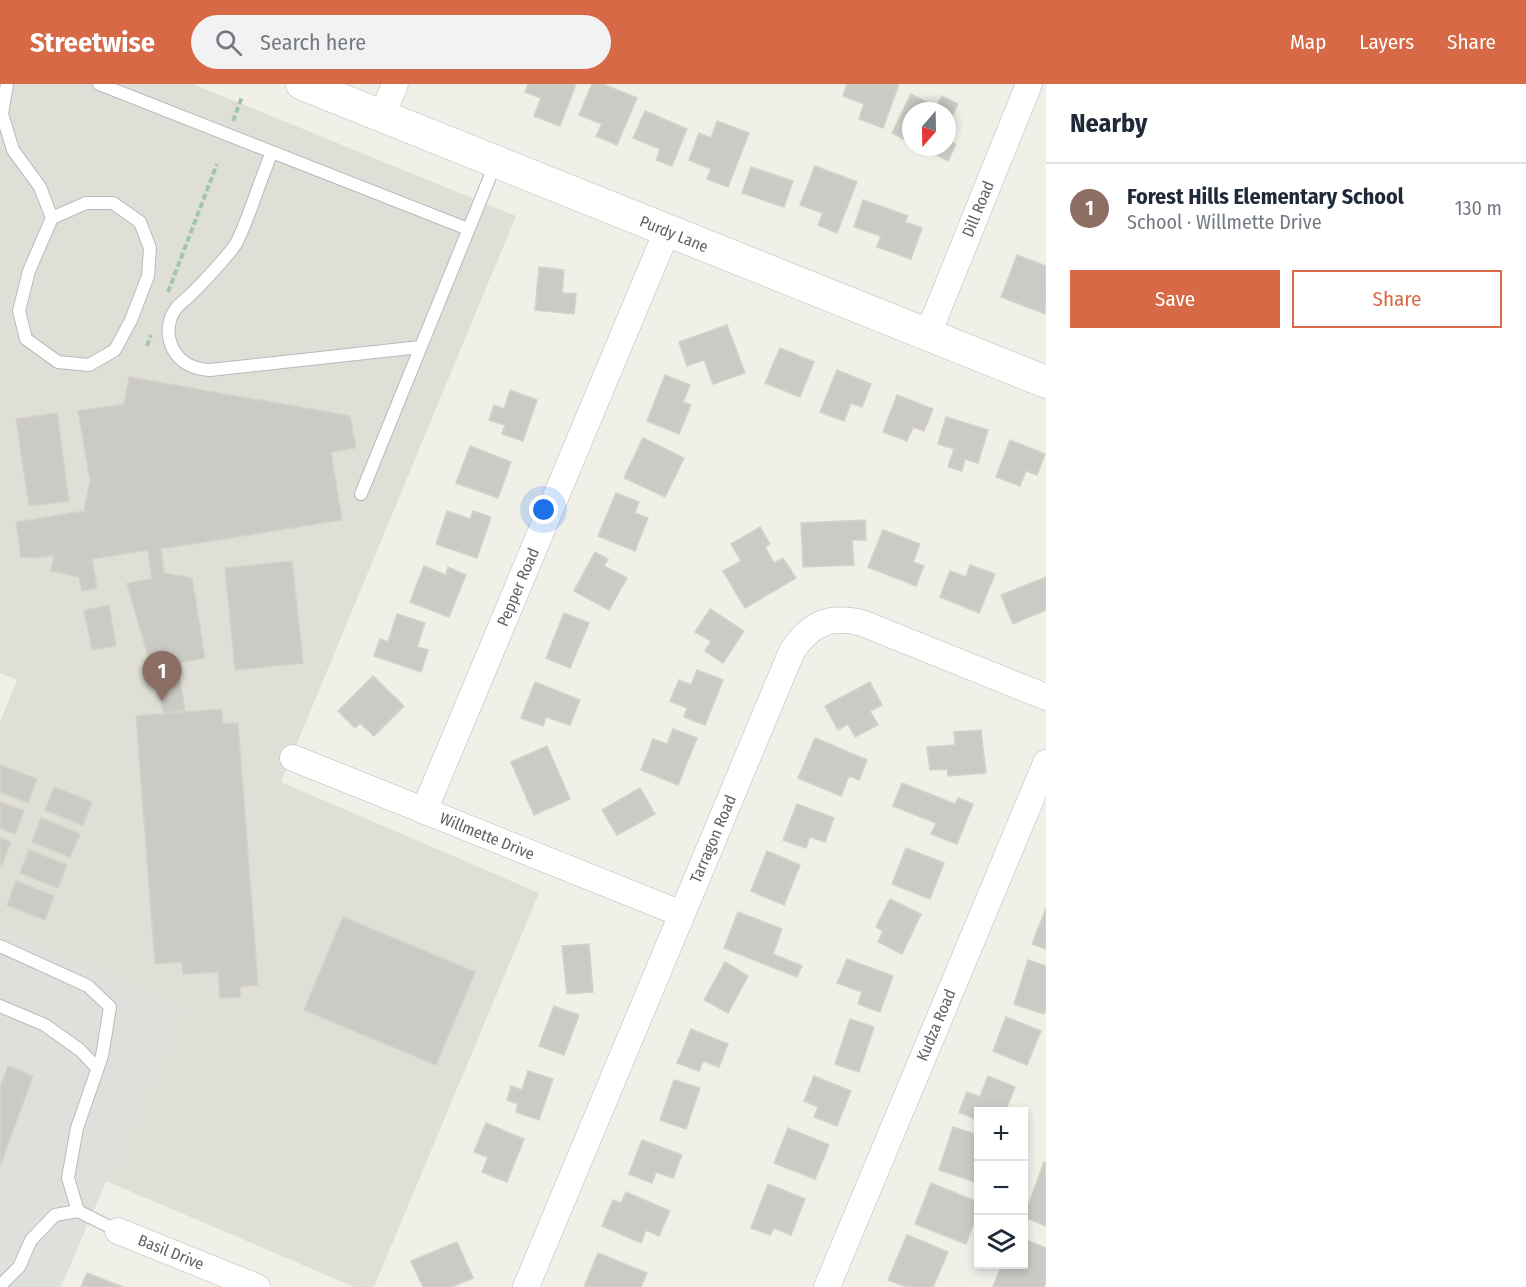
<!DOCTYPE html>
<html lang="en">
<head>
<meta charset="utf-8">
<style>
  body { margin:0; font-family:"Fira Sans Condensed",sans-serif; background:#f2f2f3; color:#1f2937 }
  .controls { position:absolute; right:18px; bottom:18px; display:grid; overflow:hidden; border-radius:0px; box-shadow:0 3px 9px #0003 }
  .controls button { width:54px; height:54px; display:grid; place-items:center; padding:0; border:0; border-bottom:2px solid #e0e1e3; background:#fff; color:#1f2937; font:30px sans-serif }
  .compass { position:absolute; left:902px; top:18px; width:54px; height:54px; border-radius:50%; background:#fff; box-shadow:0 3px 9px #0003; rotate:200deg }
  .you { position:absolute; left:544px; top:426px; width:21px; height:21px; margin:-15px; border:4px solid #fff; border-radius:50%; background:#1a73e8; box-shadow:0 0 0 9px #1a73e833 }
  .badge { display:grid; place-items:center; width:39px; height:39px; border-radius:50%; background:#d86947; color:#fff; font-size:20px; font-weight:700 }
  .pin { position:absolute; translate:-50% -50px; filter:drop-shadow(0 2px 3px #0008) }
  .pin::after { content:''; position:absolute; top:32px; width:21px; height:18px; background:inherit; clip-path:polygon(0 0,100% 0,50% 100%) }
  .list { margin:0; padding:0; list-style:none }
  h2 { display:flex; justify-content:space-between; align-items:center; height:78px; margin:0; padding:0 24px; font-size:26px }
  h2 small { font-size:20px; font-weight:400; color:#747a83 }
  .list li { display:grid; grid-template-columns:39px 1fr auto; gap:18px; align-items:center; box-sizing:border-box; height:90px; padding:0 24px; border-top:2px solid #e0e1e3 }
  .list b { display:block; font-size:22px; white-space:nowrap }
  .list p { margin:0; font-size:20px; white-space:nowrap; color:#747a83 }
  .list em { font-size:20px; font-style:normal; color:#747a83 }
  .actions { display:flex; gap:12px; padding:18px 24px }
  .actions a { flex:1; padding:14px 0; border:2px solid #d86947; border-radius:0px; text-align:center; font-size:21px; color:#d86947 }
  .actions .main { background:#d86947; color:#fff }
  .icon { flex:none; width:33px; height:33px; fill:none; stroke:currentColor; stroke-width:2; stroke-linecap:round; stroke-linejoin:round }
  .map { position:relative; flex:none; width:1046px; height:1203px; overflow:hidden }
  header { display:flex; align-items:center; gap:36px; box-sizing:border-box; height:84px; padding:0 30px; background:#d86947; color:#fff }
  header strong { font-size:28px }
  nav { display:flex; gap:33px; margin-inline-start:auto; font-size:21px }
  .search { width:420px; height:54px; background:#f2f2f3; display:flex; align-items:center; gap:15px; box-sizing:border-box; padding:0 21px; border-radius:33px; color:#747a83; font-size:22px }
  main { display:flex }
  aside { flex:1; background:#fff }
  .map>svg:first-child { display:block }
  .industrial { fill:#dfdfdb }
  .education { fill:#e0dfd7 }
  .building { fill:#cccac5; stroke:#d4d2c8; stroke-width:1.5 }
  .lines { fill:none; stroke-linecap:round; stroke-linejoin:round }
  .service-casing { stroke:#b9b9bd; stroke-width:14 }
  .minor-casing { stroke:#b9b9bd; stroke-width:27 }
  .tertiary-casing { stroke:#b9b9bd; stroke-width:33 }
  .path { stroke:#a2c5b2; stroke-width:4; stroke-dasharray:6 3; stroke-linecap:butt }
  .service { stroke:#fff; stroke-width:12 }
  .minor { stroke:#fff; stroke-width:26 }
  .tertiary { stroke:#fff; stroke-width:32 }
  .labels { text-anchor:middle; dominant-baseline:central; stroke-width:4.5; stroke-linejoin:round; paint-order:stroke }
  .street-label { font-size:16px; fill:#606267; stroke:#fff }
</style>
</head>
<body>
<header>
<strong>Streetwise</strong>
<div class="search"><svg class="icon" aria-label="search" viewBox="0 0 24 24"><circle cx="10" cy="10" r="6"/><path d="M15 15l6 6"/></svg>Search here</div>
<nav><a>Map</a><a>Layers</a><a>Share</a></nav>
</header>
<main>
<div class="map">
<svg width="1046" height="1203" viewBox="0 0 1046 1203">
  <rect width="100%" height="100%" fill="#f0f0e9"/>
  <path class="industrial" d="M0,847l180,76 -119,280h-61z"/>
  <path class="education" d="M0,0h193l323,132 -235,566 258,111 -165,394h-20l-248,-106 73,-174 -179,-76v-209l17,-42 -17,-7z"/>
  <path class="building" d="M528,0h48l-16,42 -26,-10 7,-18 -16,-6z
    M592,0h11l34,14 -20,47 -21,-9 6,-12 -23,-9z
    M847,0h52l-16,44 -24,-9 5,-15 -21,-8z
    M911,10l25,13 6,-11 16,8 -11,22v-15h-36v32l-19,-10z
    M645,27l42,18 -15,37 -16,-6 4,-11 -27,-11z
    M717,37l32,12 -21,54 -21,-8 4,-10 -22,-9 10,-27 12,5z
    M947,56l9,4 -8,17 -28,-14h27z
    M815,82l42,16 -20,51 -19,-8 5,-12 -23,-8z
    M751,83l42,14 -9,26 -42,-14z
    M863,116l45,16 -3,6 17,6 -11,31 -34,-12 4,-11 -27,-9z
    M1017,171l29,11 -1,48 -44,-17z
    M539,183l25,3 -2,23 14,1 -2,20 -39,-4z
    M727,241l18,48 -32,11 -9,-24 -17,6 -8,-24z
    M780,264l34,14 -14,35 -35,-14z
    M837,286l34,14 -9,23 -11,-4 -7,18 -24,-9z
    M665,291l25,10 -7,17 8,3 -12,29 -32,-13z
    M129,293l221,39 6,32 -25,4 11,68 -181,29 3,24 28,5 13,80 -28,5 8,47 -21,3 -37,-130 25,-4 -4,-29 -56,9 5,29 -15,3 -3,-14 -28,-6 3,-16 -20,3 -13,-1 -5,-35 68,-11 6,-31 -12,-69 46,-7z
    M510,306l27,10 -14,41 -21,-7 3,-9 -16,-5 5,-15 10,4z
    M897,311l36,14 -9,22 -11,-4 -6,14 -24,-9z
    M57,329l12,88 -40,5 -13,-87z
    M946,333l42,13 -10,33 -13,-4 -3,12 -14,-4 6,-18 -16,-5z
    M643,354l41,20 -19,39 -41,-19z
    M1010,356l35,14 -8,21 -11,-4 -6,15 -24,-9z
    M470,362l41,16 -13,36 -42,-15z
    M616,409l23,9 -4,11 13,5 -13,33 -37,-15z
    M447,427l23,8 3,-8 18,6 -14,41 -41,-14z
    M865,436l1,20h-14l2,25 -51,2 -2,-44z
    M760,443l10,17 -5,3 9,16 9,-5 13,20 -51,30 -22,-37 18,-10 -10,-17z
    M883,446l37,14 -7,18 11,4 -8,20 -48,-19z
    M595,468l13,7 -4,7 23,12 -18,32 -35,-19z
    M292,477l11,102 -68,7 -10,-102z
    M970,481l25,9 -16,39 -39,-16 10,-26 16,6z
    M424,482l22,9 2,-8 18,8 -17,42 -39,-15z
    M1046,493v33l-33,14 -12,-29z
    M109,521l7,41 -24,4 -8,-40z
    M710,525l34,22 -21,32 -18,-12 6,-10 -16,-9z
    M564,529l25,10 -19,45 -24,-10z
    M397,530l28,9 -8,24 11,3 -7,22 -47,-16 6,-17 8,3z
    M697,586l26,10 -18,45 -21,-8 3,-9 -17,-7 9,-21 12,5z
    M373,592l31,30 -30,30 -14,-13 -5,5 -17,-17z
    M535,598l45,18 -10,25 -24,-8 -3,9 -22,-8z
    M870,598l12,23 -12,6 8,14 -23,12 -7,-13 -10,6 -13,-24z
    M221,625l2,15 15,-1 20,262 -18,2 1,10 -21,1 -2,-26 -35,2 -1,-12 -27,2 -19,-248z
    M673,645l24,9 -19,47 -37,-15 12,-31 14,5z
    M981,646l5,43 -38,3 -1,-7 -17,1 -3,-23 28,-2 -1,-13z
    M815,654l52,22 -8,20 -10,-4 -8,20 -43,-18z
    M547,662l23,53 -36,16 -23,-53z
    M0,681l37,14 -9,24 -28,-11z
    M902,699l53,21 3,-6 15,6 -16,40 -26,-10 5,-11 -43,-17z
    M54,703l38,15 -9,23 -38,-15z
    M640,704l15,26 -38,21 -15,-25z
    M0,718l24,9 -9,23 -15,-6z
    M797,720l37,14 -9,24 -15,-5 -4,11 -23,-8z
    M41,734l39,16 -10,23 -38,-15z
    M0,754l11,4 -9,23 -2,-1z
    M906,764l38,15 -14,36 -38,-15z
    M29,766l38,15 -9,23 -38,-15z
    M767,767l33,14 -16,40 -33,-14z
    M16,797l38,15 -9,24 -38,-15z
    M890,815l31,15 -19,40 -24,-12 5,-11 -7,-4z
    M1046,824v41l-14,-5z
    M738,828l44,17 -9,25 29,12 -5,11 -73,-29z
    M343,833l132,55 -39,93 -132,-55z
    M589,860l4,48 -26,2 -5,-48z
    M847,875l46,17 -13,36 -22,-8 4,-12 -25,-9z
    M1028,876l18,6v42l-2,6 -30,-10z
    M725,878l23,14 -20,37 -24,-13z
    M554,922l25,9 -15,40 -25,-9z
    M1006,933l35,14 -14,34 -34,-14z
    M850,935l24,8 -15,45 -24,-8z
    M691,945l37,15 -9,23 -16,-6 -4,10 -22,-8z
    M8,982l25,10 -33,90v-79z
    M528,987l25,8 -14,41 -23,-8 2,-8 -11,-4 4,-14 11,4z
    M814,992l37,15 -14,35 -23,-9 4,-10 -14,-6z
    M988,992l27,11 -10,25h-27v8l-19,-8 8,-20 13,5z
    M674,996l26,8 -14,41 -26,-9z
    M486,1039l38,16 -17,43 -25,-10 6,-15 -14,-5z
    M953,1043l25,8v48l-39,-13z
    M788,1044l41,17 -14,34 -41,-16z
    M642,1056l40,15 -9,23 -17,-6 -4,11 -23,-9z
    M1044,1078l2,1v63l-22,-9z
    M931,1099l47,19v10l-12,32 -51,-20z
    M768,1100l37,15 -14,36 -17,-7 -4,7 -19,-7z
    M626,1108l44,19 -11,25 -13,-6 -5,13 -39,-17 11,-26 8,3z
    M907,1151l41,17 -15,35h-26l-19,-7z
    M1024,1155l22,9v34l-2,5h-51l9,-23h22z
    M457,1158l16,36 -21,9h-29l-12,-26z
    M598,1169l49,20 -6,14h-57z
    M87,1189l36,14h-42z"/>
  <g class="lines">
    <defs>
      <path id="service" d="M7,0l-5,30 11,36 27,37 12,31 -23,53 -10,40 7,28 32,23 31,3 26,-15 16,-30 17,-44 2,-28 -10,-26 -27,-19h-27l-34,15
        M99,0l369,145
        M272,68c-12,28 -22,63 -35,90 -7,12 -38,45 -49,55 -3,3 -7,6 -10,9 -11,12 -12,29 -5,43 8,15 21,20 37,21l210,-23
        M361,410l135,-332
        M0,862l88,40 22,21 -8,49 -25,72 -9,50 10,33
        M0,922l45,19 35,25 17,18
        M0,1202l19,-19 12,-27 24,-25 23,-4 40,20"/>
      <path id="minor" d="M382,32l13,-32
        M928,250l101,-250
        M293,674l389,156
        M424,727l243,-580
        M118,1147l139,56
        M526,1203l266,-636c19,-28 38,-36 70,-28l184,74
        M827,1203l219,-524"/>
      <path id="tertiary" d="M302,0l744,298"/>
    </defs>
    <use href="#service" class="service-casing"/>
    <use href="#minor" class="minor-casing"/>
    <use href="#tertiary" class="tertiary-casing"/>
    <path class="path" d="M233,37l9,-24
      M168,208l49,-128
      M147,262l4,-11"/>
    <use href="#service" class="service"/>
    <use href="#minor" class="minor"/>
    <use href="#tertiary" class="tertiary"/>
  </g>
  <g class="labels">
    <g class="street-label">
      <text transform="translate(978 125) rotate(-68)">Dill Road</text>
      <text transform="translate(674 150) rotate(22)">Purdy Lane</text>
      <text transform="translate(518 503) rotate(-67)">Pepper Road</text>
      <text transform="translate(487 752) rotate(22)">Willmette Drive</text>
      <text transform="translate(713 755) rotate(-67)">Tarragon Road</text>
      <text transform="translate(936 941) rotate(-67)">Kudza Road</text>
      <text transform="translate(171 1168) rotate(22)">Basil Drive</text>
    </g>
  </g>
</svg>
<div class="controls">
<button>+</button>
<button>−</button>
<button><svg class="icon" aria-label="layers" viewBox="0 0 24 24"><path d="M12 4l9 5-9 5-9-5zM3 14l9 5 9-5"/></svg></button>
</div>
<svg class="compass" viewBox="-18 -18 36 36"><path d="M0-13l5 13h-10z" fill="#e53935"/><path d="M0 13l5-13h-10z" fill="#747a83"/></svg>
<div class="you"></div>
<div class="pin badge" style="left:162px;top:617px;background:#8d6e63">1</div>
</div>
<aside>
<h2>Nearby<small></small></h2>
<ul class="list">
<li><span class="badge" style="background:#8d6e63">1</span><div><b>Forest Hills Elementary School</b><p>School · Willmette Drive</p></div><em>130 m</em></li>
</ul>
<div class="actions"><a class="main">Save</a><a>Share</a></div>
</aside>
</main>
</body>
</html>
